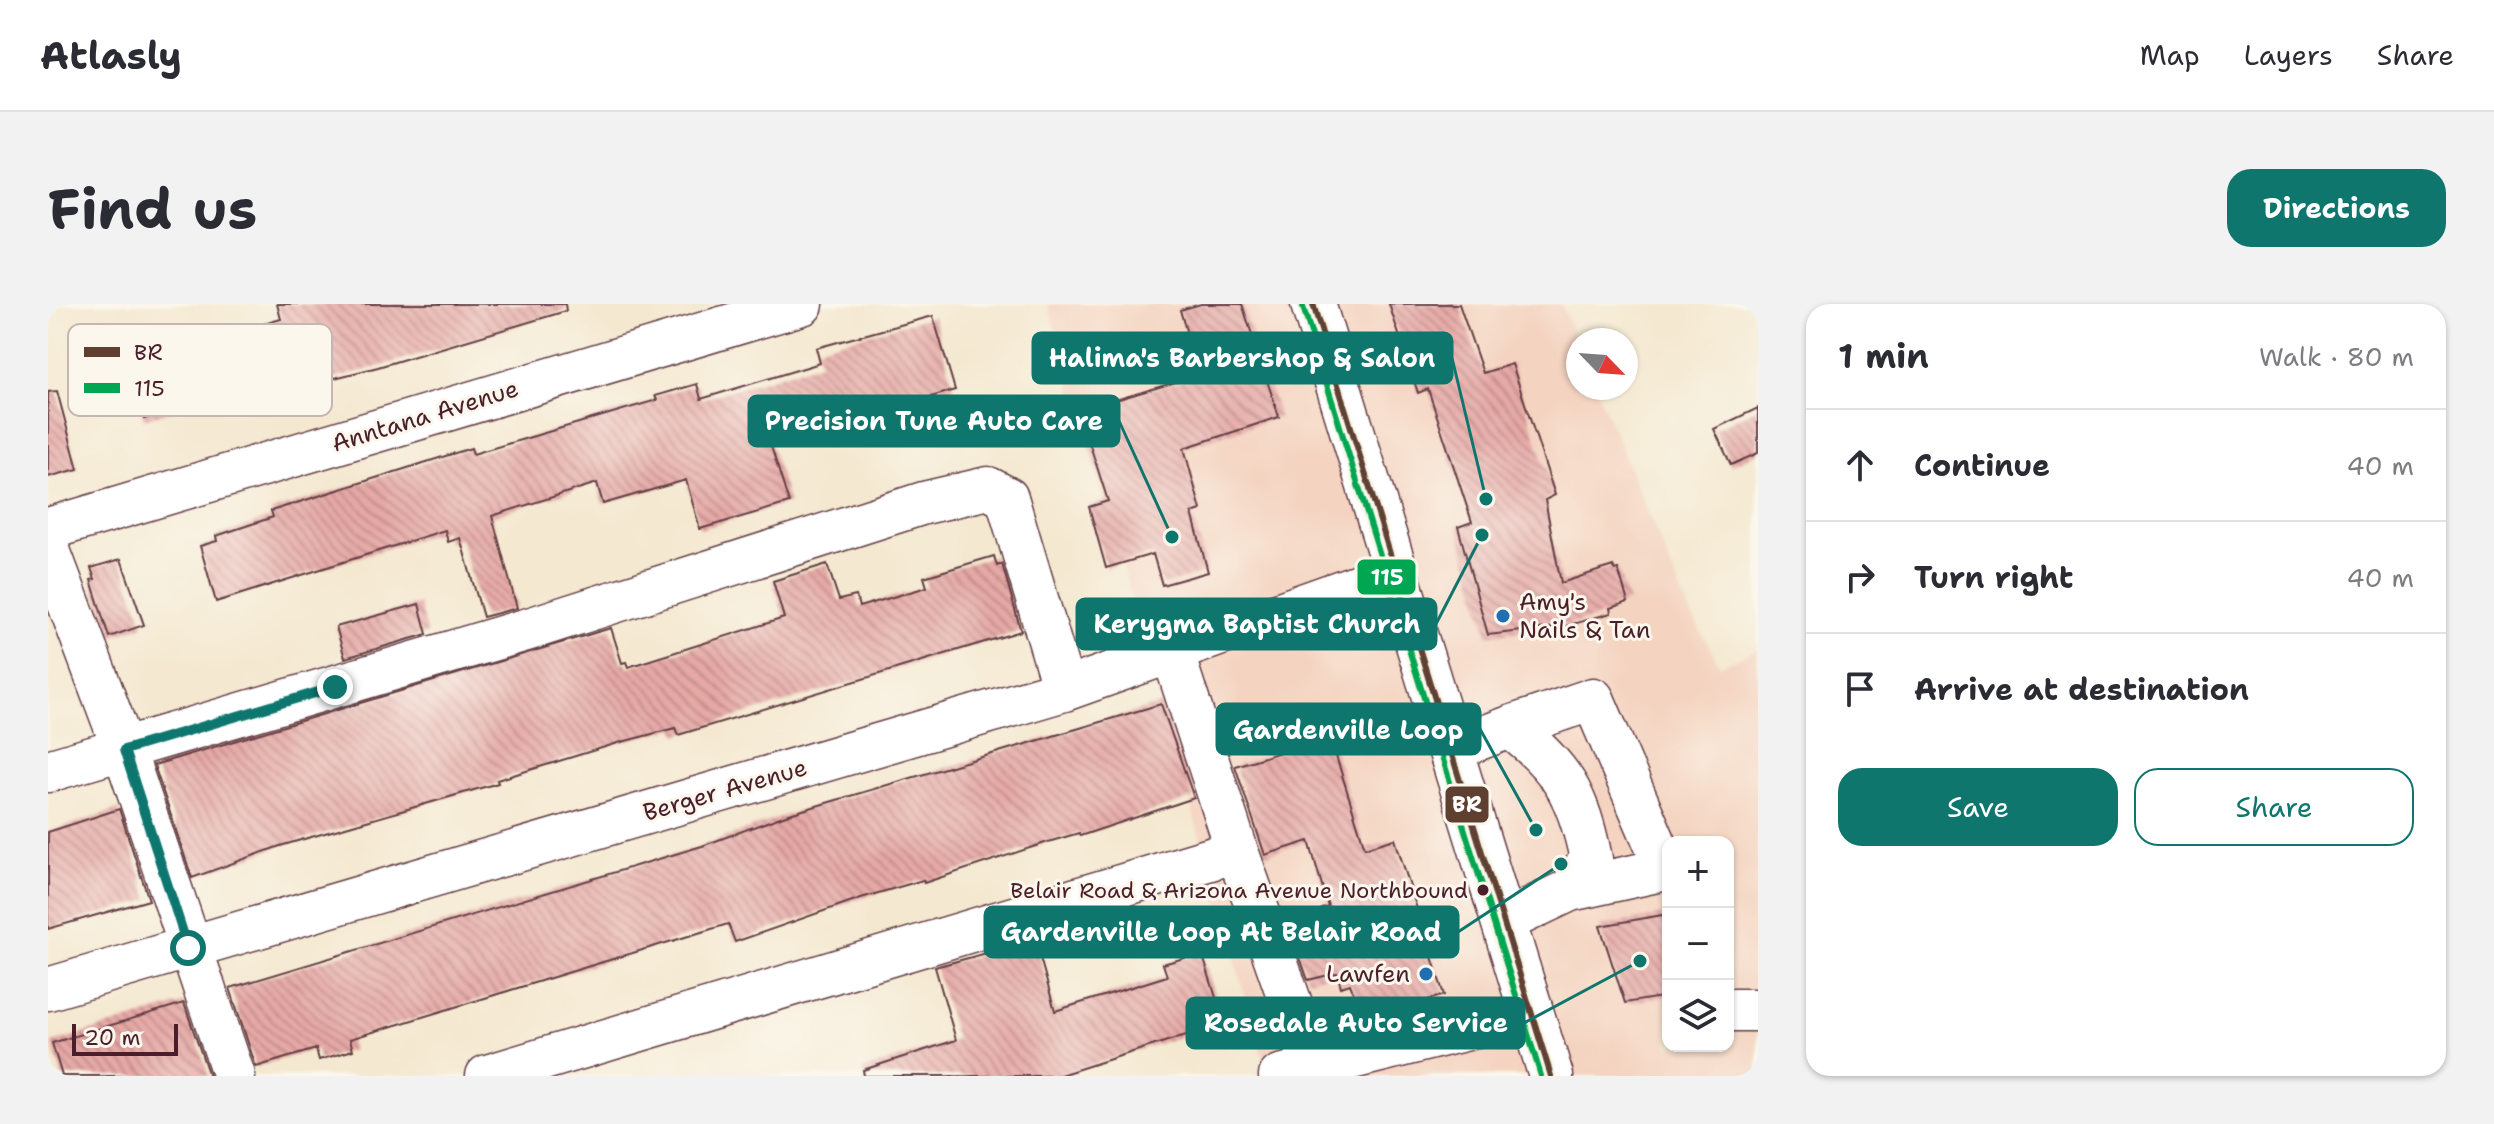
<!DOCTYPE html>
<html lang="en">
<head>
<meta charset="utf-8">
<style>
  body { margin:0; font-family:"Shantell Sans",sans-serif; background:#f2f2f3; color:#2b2b33 }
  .controls { position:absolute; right:24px; bottom:24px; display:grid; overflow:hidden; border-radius:16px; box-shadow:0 2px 6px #0004 }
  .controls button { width:72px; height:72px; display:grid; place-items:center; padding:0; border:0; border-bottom:2px solid #e1e1e2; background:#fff; color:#2b2b33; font:40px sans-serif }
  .compass { position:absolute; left:1518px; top:24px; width:72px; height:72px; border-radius:50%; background:#fff; box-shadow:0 2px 6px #0004; rotate:115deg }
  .scale { position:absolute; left:24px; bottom:20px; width:106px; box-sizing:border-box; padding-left:8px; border:4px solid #4a1f2b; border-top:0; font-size:22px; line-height:28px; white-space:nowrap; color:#4a1f2b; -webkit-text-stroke:6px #fbf7ec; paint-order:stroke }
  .stop { position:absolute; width:24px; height:24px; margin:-18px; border:6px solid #0f766e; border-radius:50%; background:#fff }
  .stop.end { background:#0f766e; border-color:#fff; box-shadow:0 2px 8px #0008 }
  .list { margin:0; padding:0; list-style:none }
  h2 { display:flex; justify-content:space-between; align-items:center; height:104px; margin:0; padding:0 32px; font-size:34px }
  h2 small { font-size:26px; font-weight:400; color:#7c7c81 }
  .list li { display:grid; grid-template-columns:52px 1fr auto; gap:24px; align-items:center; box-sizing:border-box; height:112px; padding:0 32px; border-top:2px solid #e1e1e2 }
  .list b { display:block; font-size:30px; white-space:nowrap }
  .list em { font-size:26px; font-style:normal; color:#7c7c81 }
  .actions { display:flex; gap:16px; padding:24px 32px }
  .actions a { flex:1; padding:18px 0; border:2px solid #0f766e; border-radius:24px; text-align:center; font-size:28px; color:#0f766e }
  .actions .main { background:#0f766e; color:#fff }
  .icon { flex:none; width:44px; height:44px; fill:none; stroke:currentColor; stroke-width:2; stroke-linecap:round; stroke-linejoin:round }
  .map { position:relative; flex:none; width:1710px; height:772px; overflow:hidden; border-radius:24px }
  header { display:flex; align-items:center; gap:48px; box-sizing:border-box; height:112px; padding:0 40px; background:#fff; border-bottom:2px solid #e1e1e2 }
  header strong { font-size:38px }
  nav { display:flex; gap:44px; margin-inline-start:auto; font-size:28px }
  .intro { display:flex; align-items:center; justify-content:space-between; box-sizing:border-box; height:192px; padding:0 48px }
  h1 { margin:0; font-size:56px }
  .button { padding:20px 36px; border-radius:24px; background:#0f766e; color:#fff; font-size:28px; font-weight:700 }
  main { display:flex; gap:48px; padding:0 48px }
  aside { flex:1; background:#fff; border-radius:24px; box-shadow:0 2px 6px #0004 }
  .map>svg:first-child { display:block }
  .built { fill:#f4d3c0; fill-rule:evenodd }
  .building { fill:url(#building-back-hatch) }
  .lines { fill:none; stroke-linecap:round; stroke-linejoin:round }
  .minor-casing { stroke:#643d44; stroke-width:45 }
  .major-casing { stroke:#643d44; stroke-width:47 }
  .minor { stroke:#fff; stroke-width:42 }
  .major { stroke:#fff; stroke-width:44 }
  .bus-1-casing { stroke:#fbf7ec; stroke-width:12 }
  .bus-2-casing { stroke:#fbf7ec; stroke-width:12 }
  .bus-1 { stroke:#5f4030; stroke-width:6 }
  .bus-2 { stroke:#00a651; stroke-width:6 }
  .route { stroke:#0f766e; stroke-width:10 }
  .poi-dot { fill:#1f6fb2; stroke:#fbf7ec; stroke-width:3 }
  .bus-dot { fill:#4a1f2b; stroke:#fbf7ec; stroke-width:3 }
  .labels { text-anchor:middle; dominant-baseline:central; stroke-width:6; stroke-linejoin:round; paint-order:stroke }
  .bus-label { font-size:22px; fill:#4a1f2b; stroke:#fbf7ec; text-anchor:end }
  .street-label { font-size:24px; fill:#4a1f2b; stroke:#fbf7ec }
  .poi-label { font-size:24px; fill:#4a1f2b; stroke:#fbf7ec; text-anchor:start }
  .key { fill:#fbf7ec; stroke:#c6b6b2; stroke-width:2 }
  .key-label { font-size:22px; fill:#4a1f2b }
  .leader { fill:none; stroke:#0f766e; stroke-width:3 }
  .callout-dot { fill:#0f766e; stroke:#fbf7ec; stroke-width:3 }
  .callout { fill:#0f766e; stroke:#0f766e; stroke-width:3 }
  .callout-label { font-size:26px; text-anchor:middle; font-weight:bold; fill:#fff }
  .line-badge { stroke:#fbf7ec; stroke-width:3 }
  .badge-label { font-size:22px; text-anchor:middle; font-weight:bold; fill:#fff }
</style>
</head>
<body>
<header>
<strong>Atlasly</strong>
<nav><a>Map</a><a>Layers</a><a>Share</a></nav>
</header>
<div class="intro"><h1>Find us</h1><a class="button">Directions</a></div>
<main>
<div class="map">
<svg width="1710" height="772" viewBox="0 0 1710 772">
  <defs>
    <pattern id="building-back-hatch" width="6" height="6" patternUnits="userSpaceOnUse" patternTransform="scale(2)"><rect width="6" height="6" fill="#e6a9a6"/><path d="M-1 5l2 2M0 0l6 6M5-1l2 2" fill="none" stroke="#bc8987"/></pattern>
  </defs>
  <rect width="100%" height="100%" fill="#fbf7ec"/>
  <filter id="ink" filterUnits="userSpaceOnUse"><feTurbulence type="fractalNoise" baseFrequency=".0125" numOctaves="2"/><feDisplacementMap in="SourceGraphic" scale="16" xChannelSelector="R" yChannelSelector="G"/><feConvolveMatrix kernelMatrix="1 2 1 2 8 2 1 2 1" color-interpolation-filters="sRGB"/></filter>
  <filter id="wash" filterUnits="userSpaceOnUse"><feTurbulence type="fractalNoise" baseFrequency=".006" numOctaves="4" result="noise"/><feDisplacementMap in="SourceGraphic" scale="32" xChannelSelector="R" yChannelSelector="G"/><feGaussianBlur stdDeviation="1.8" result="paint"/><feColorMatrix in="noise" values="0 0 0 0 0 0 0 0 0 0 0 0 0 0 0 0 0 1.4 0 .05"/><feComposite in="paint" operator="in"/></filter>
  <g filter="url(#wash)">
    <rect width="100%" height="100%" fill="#f4e8d0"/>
    <path class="built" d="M1000,0h513l17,41v43h18l92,220 32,58 38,-17v427h-490zM1620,538h60v204h-60z"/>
    <g id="blocks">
      <path class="building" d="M229,0h288l1,7 -188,56 -79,20 -2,-6 -78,22 -2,-6 -73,22 -22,-74 42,-13 6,19 111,-32z
        M1153,0h41l37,113 -95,31 17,62 -9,3 16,59 -46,13 -9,-31 -47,14 -17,-61 19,-6 -29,-90 120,-36 -19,-65z
        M1341,0h70l24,69 29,-9 43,131 -10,5 16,83 52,-17 2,4 3,-1 10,33 -18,6 1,5 -45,13 -78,9 -30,-108 14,-5 -44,-133 -10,4z
        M885,12l22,74 -45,13 -1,-5 -140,42 20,63 -89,26 -14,-49 -83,24 -6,-21 -105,33 25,92 -34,9 -23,-79 -12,4 -3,-12 -229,72 -16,-56 17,-5 -1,-5 57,-19 -2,-6 200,-63 2,6 184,-54 -2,-4 42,-12 4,15 119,-36 -4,-15z
        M9,87l21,78 -30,8v-85z
        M1710,104v45l-27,12 -17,-36z
        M946,252l3,10 5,-2 19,67 -343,104 -3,-7 -57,15 -121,37 1,3 -218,63 -88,32 -38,-113 457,-137 11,35 4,-1 2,5 156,-49 -11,-37 54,-17 12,36 17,-4 3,11 68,-20 -3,-10z
        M73,255l23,66 -35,12 -18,-57 4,-1 -4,-11z
        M371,300l8,30 -82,24 -9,-31z
        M1113,400l33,94 -114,38 -1,-3 -31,9 -124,41 -1,-3 -62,18 -126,44 -7,-18 -378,115 3,11 -34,10 -3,-11 -60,18 -26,-79 472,-142 84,-31z
        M1282,433l35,111 30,-9 49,156 -80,25 -14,-36 -9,3 -4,-14 -29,7 -12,-34 20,-7 5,-31 7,-2 -19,-65 -44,14 -30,-89z
        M71,505l30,91 -101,29v-97z
        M1620,610v82l-43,7 -25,-77z
        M987,636l20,71 112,-35 -4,-12 39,-11 22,70 -167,53h-193l-1,-6 93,-30 -21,-73z
        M136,699l25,73h-147l-10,-33z"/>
    </g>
  </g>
  <g filter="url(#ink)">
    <use href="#blocks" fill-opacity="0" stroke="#643d44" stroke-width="2"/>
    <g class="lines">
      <defs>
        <path id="minor" d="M0,225l754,-225
          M0,244l76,202 110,326
          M1124,347l65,200 76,215
          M1462,423l83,-28 73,170 -96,21
          M1402,446l60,-23c53,41 68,68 81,132l-21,31 -67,32
          M0,467l481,-142 395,-126 64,-15 19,10 57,192
          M0,685l1016,-299 331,-118
          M1684,706h26
          M439,772l750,-225
          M1232,772l251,-63"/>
        <path id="major" d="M1265,0l238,772"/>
      </defs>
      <use href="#minor" class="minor-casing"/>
      <use href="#major" class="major-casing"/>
      <use href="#minor" class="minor"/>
      <use href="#major" class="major"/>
      <defs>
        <path id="bus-1" d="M1265,0l238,772"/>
        <path id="bus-2" d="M1255,3l238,769"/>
      </defs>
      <use href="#bus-1" class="bus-1-casing"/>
      <use href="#bus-2" class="bus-2-casing"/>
      <use href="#bus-1" class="bus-1"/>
      <use href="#bus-2" class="bus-2"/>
    </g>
  </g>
  <g class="lines" filter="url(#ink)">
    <path class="route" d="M140,644l-64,-198 211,-63"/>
  </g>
  <g class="poi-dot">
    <circle cx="1455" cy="312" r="8"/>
    <circle cx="1378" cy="670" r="8"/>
  </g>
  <circle class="bus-dot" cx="1435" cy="586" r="7"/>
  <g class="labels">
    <g class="bus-label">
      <text x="1420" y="586">Belair Road &amp; Arizona Avenue Northbound</text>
    </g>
    <g class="street-label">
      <text transform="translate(377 112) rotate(-17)">Anntana Avenue</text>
      <text transform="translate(677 486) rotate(-16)">Berger Avenue</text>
    </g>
    <g class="poi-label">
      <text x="1471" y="298">Amy's<tspan x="1471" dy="28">Nails &amp; Tan</tspan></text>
      <text x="1362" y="670" text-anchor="end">Lawfen</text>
    </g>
  </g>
  <rect x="20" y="20" width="264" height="92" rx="12" class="key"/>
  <rect x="36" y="43" width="36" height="10" fill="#5f4030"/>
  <rect x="36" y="79" width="36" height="10" fill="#00a651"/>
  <g class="key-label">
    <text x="86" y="56">BR</text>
    <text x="86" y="92">115</text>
  </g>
  <path class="leader" d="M1438 195L1404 54M1124 233L1071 117M1434 231L1388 320M1488 526L1432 425M1513 560L1410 628M1592 657L1476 719"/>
  <g class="callout-dot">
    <circle cx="1438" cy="195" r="8"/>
    <circle cx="1124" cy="233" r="8"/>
    <circle cx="1434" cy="231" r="8"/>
    <circle cx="1488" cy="526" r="8"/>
    <circle cx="1513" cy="560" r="8"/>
    <circle cx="1592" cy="657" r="8"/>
  </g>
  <g class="callout">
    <rect x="985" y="29" width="419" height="50" rx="8"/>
    <rect x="701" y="92" width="370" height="50" rx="8"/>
    <rect x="1029" y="295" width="359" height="50" rx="8"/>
    <rect x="1169" y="400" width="263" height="50" rx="8"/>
    <rect x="937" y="603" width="473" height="50" rx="8"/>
    <rect x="1139" y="694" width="337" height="50" rx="8"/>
  </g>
  <g class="callout-label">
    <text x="1194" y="63">Halima's Barbershop &amp; Salon</text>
    <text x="886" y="126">Precision Tune Auto Care</text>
    <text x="1209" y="329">Kerygma Baptist Church</text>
    <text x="1300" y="435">Gardenville Loop</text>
    <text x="1173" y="637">Gardenville Loop At Belair Road</text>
    <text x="1308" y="728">Rosedale Auto Service</text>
  </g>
  <g class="line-badge">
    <rect x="1308" y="254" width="61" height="38" rx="8" fill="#00a651"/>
    <rect x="1396" y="481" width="46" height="39" rx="8" fill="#5f4030"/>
  </g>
  <g class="badge-label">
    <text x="1339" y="281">115</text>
    <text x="1419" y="508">BR</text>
  </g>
</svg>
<div class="controls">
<button>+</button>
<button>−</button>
<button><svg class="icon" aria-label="layers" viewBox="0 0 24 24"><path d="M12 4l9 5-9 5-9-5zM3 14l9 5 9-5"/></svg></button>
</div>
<svg class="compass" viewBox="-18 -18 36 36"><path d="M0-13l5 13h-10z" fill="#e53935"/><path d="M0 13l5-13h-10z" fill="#7c7c81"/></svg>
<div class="scale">20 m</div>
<div class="stop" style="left:140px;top:644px"></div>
<div class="stop end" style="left:287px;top:383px"></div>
</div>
<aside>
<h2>1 min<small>Walk · 80 m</small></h2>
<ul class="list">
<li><svg class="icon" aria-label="ahead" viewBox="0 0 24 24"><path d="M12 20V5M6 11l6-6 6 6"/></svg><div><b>Continue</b></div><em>40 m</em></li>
<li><svg class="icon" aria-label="right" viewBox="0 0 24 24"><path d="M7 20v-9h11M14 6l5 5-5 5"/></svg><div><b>Turn right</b></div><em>40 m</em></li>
<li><svg class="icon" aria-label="arrive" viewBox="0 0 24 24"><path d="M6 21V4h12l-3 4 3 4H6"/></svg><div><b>Arrive at destination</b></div></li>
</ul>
<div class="actions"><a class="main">Save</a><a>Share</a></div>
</aside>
</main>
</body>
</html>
